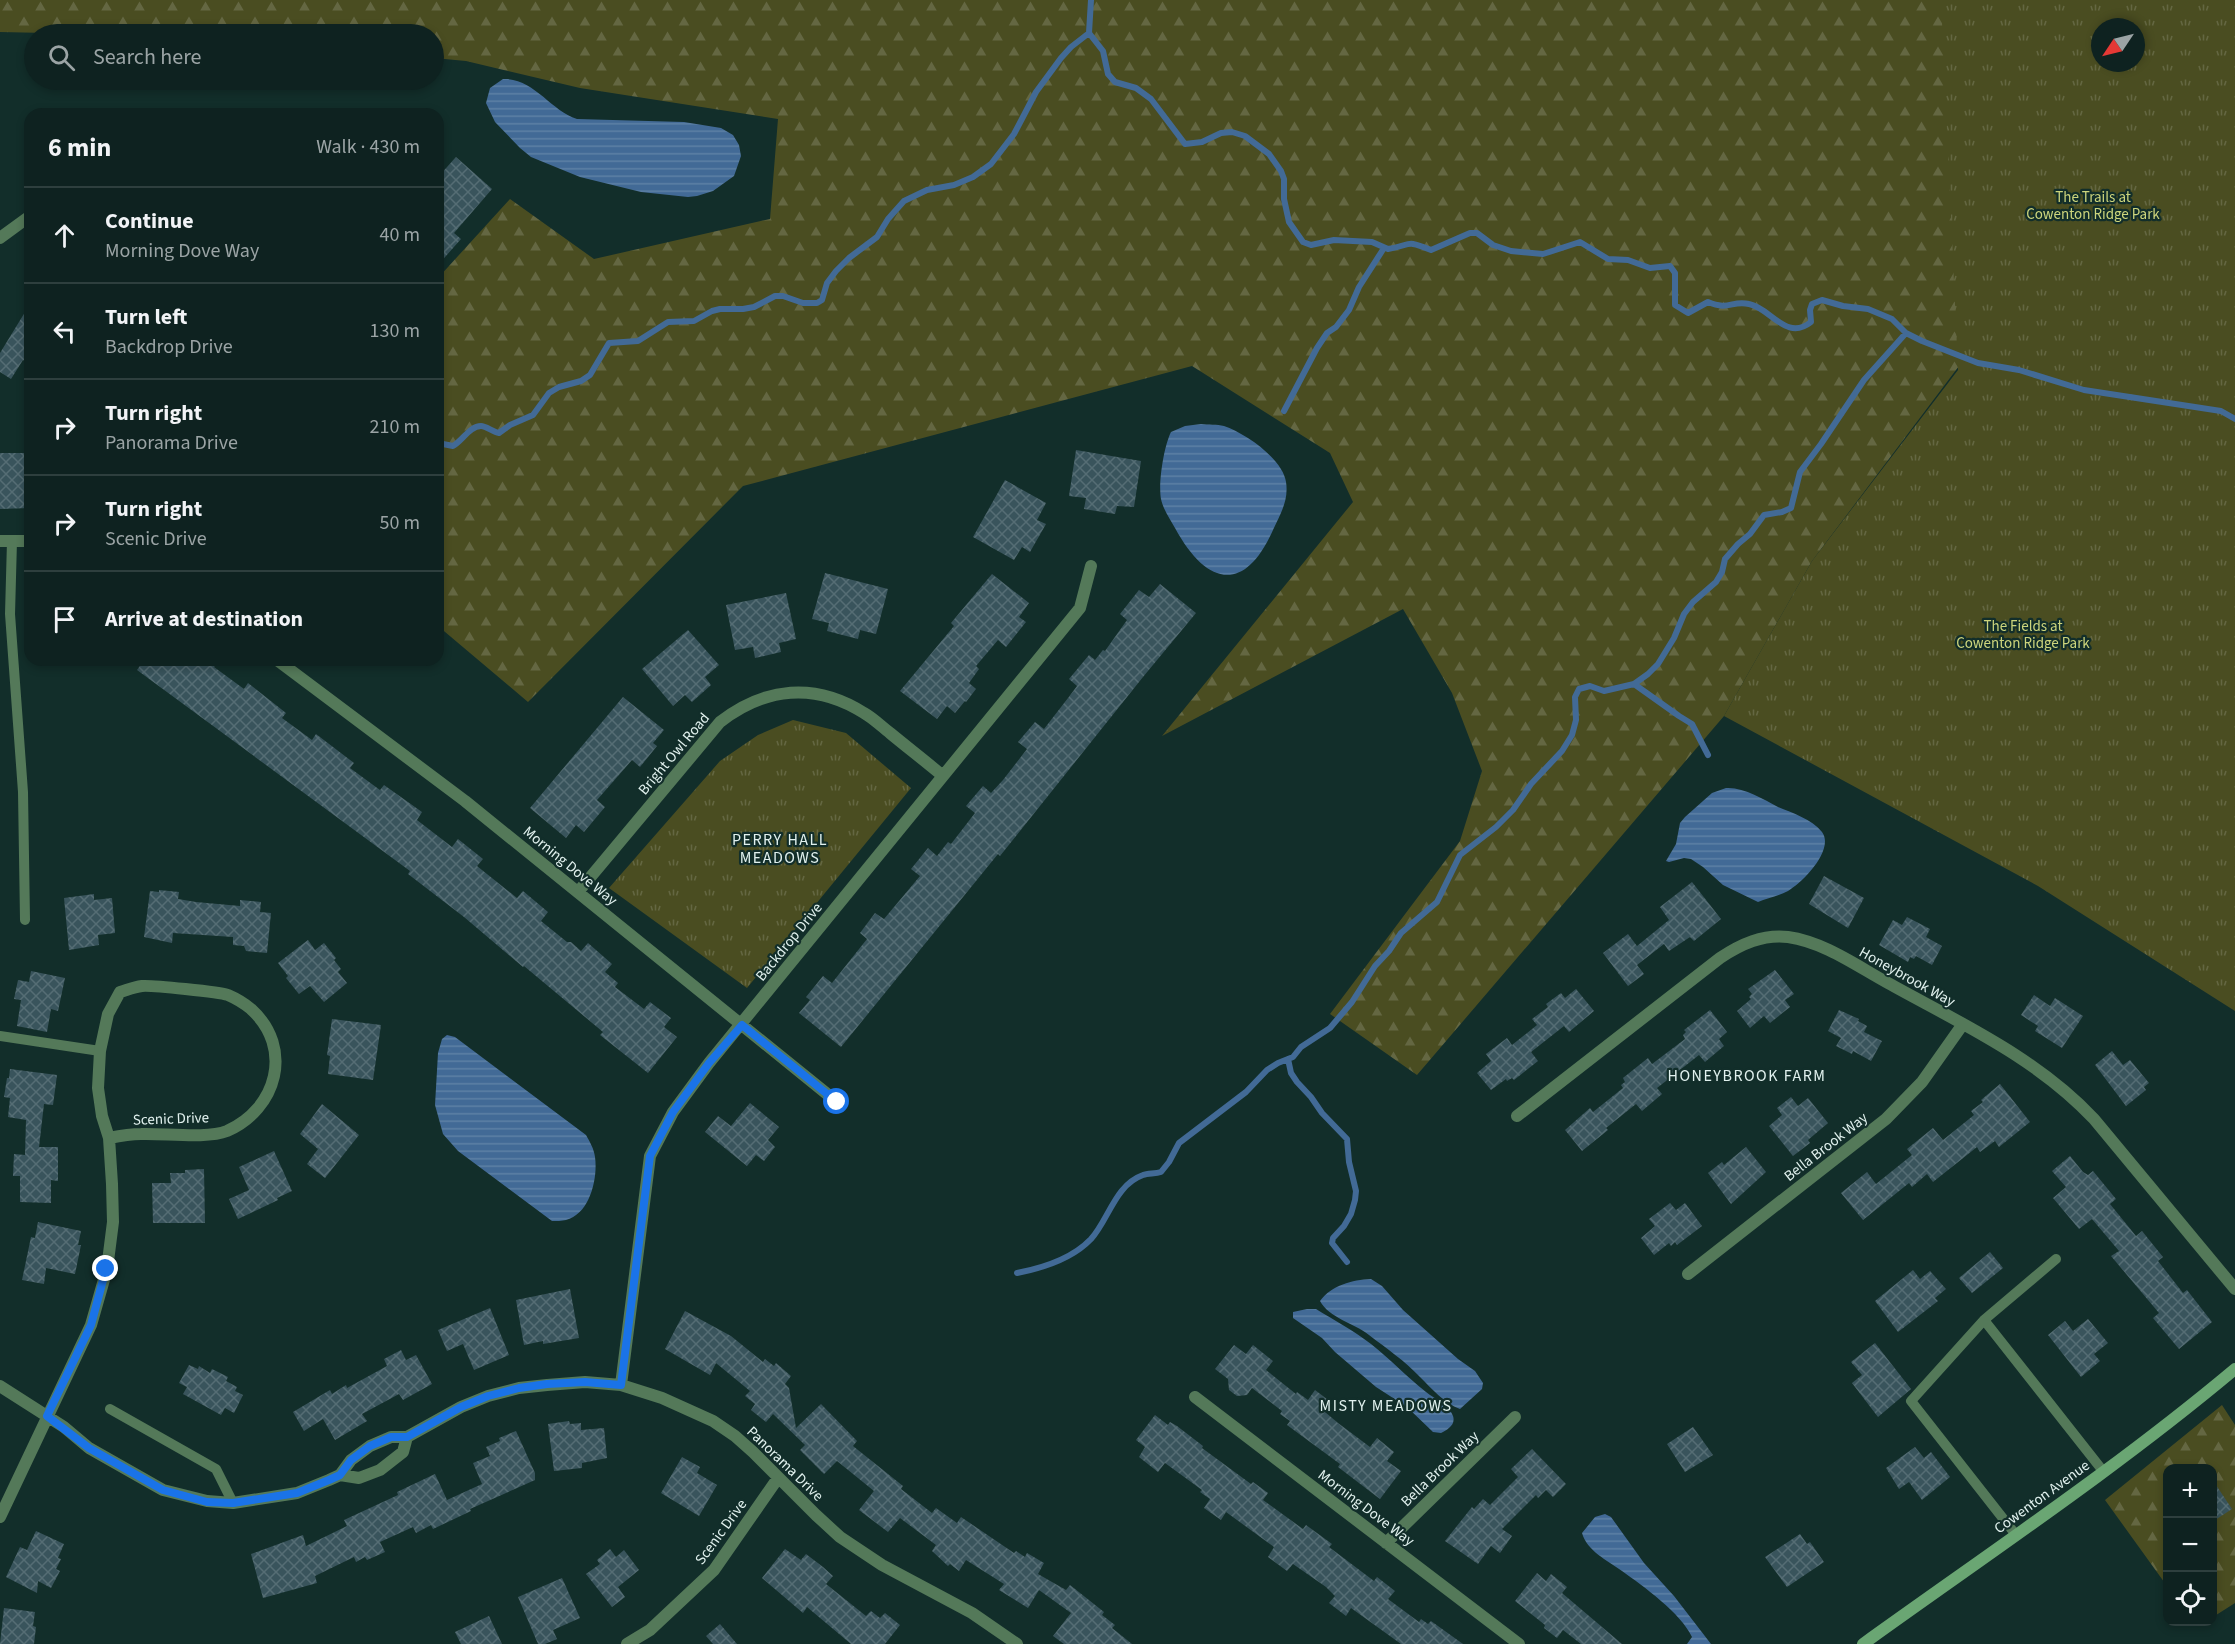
<!DOCTYPE html>
<html lang="en">
<head>
<meta charset="utf-8">
<style>
  body { margin:0; font-family:"Source Sans 3",sans-serif; background:#172a29; color:#f1f3f6 }
  .controls { position:absolute; right:18px; bottom:18px; display:grid; overflow:hidden; border-radius:12px; box-shadow:0 3px 9px #0003 }
  .controls button { width:54px; height:54px; display:grid; place-items:center; padding:0; border:0; border-bottom:2px solid #2e3f3e; background:#0e2220; color:#f1f3f6; font:30px sans-serif }
  .compass { position:absolute; left:2091px; top:18px; width:54px; height:54px; border-radius:50%; background:#0e2220; box-shadow:0 3px 9px #0003; rotate:235deg }
  .stop { position:absolute; width:18px; height:18px; margin:-14px; border:4px solid #1a73e8; border-radius:50%; background:#fff }
  .stop.end { background:#1a73e8; border-color:#fff; box-shadow:0 2px 6px #0008 }
  .list { margin:0; padding:0; list-style:none }
  h2 { display:flex; justify-content:space-between; align-items:center; height:78px; margin:0; padding:0 24px; font-size:26px }
  h2 small { font-size:20px; font-weight:400; color:#9ba4a5 }
  .list li { display:grid; grid-template-columns:39px 1fr auto; gap:18px; align-items:center; box-sizing:border-box; height:96px; padding:0 24px; border-top:2px solid #2e3f3e }
  .list b { display:block; font-size:22px; white-space:nowrap }
  .list p { margin:0; font-size:20px; white-space:nowrap; color:#9ba4a5 }
  .list em { font-size:20px; font-style:normal; color:#9ba4a5 }
  .icon { flex:none; width:33px; height:33px; fill:none; stroke:currentColor; stroke-width:2; stroke-linecap:round; stroke-linejoin:round }
  .map { position:relative; flex:none; width:2235px; height:1644px; overflow:hidden }
  .search { position:absolute; background:#0e2220; box-shadow:0 3px 9px #0003; left:24px; top:24px; width:420px; height:66px; display:flex; align-items:center; gap:15px; box-sizing:border-box; padding:0 21px; border-radius:33px; color:#9ba4a5; font-size:22px }
  .panel { position:absolute; background:#0e2220; box-shadow:0 3px 9px #0003; left:24px; top:108px; width:420px; height:558px; border-radius:18px }
  .map>svg:first-child { display:block }
  .forest { fill:url(#forest-firs); fill-rule:evenodd }
  .park { fill:url(#park-tufts); fill-rule:evenodd }
  .water { fill:url(#water-rules) }
  .lines { fill:none; stroke-linecap:round; stroke-linejoin:round }
  .stream { stroke:#426a96; stroke-width:6 }
  .building { fill:url(#building-cross-hatch) }
  .lane { stroke:#547959; stroke-width:10 }
  .street { stroke:#547959; stroke-width:12 }
  .secondary { stroke:#6aa673; stroke-width:12 }
  .route { stroke:#1a73e8; stroke-width:8 }
  .labels { text-anchor:middle; dominant-baseline:central; stroke-width:4.5; stroke-linejoin:round; paint-order:stroke }
  .park-label { font-size:15px; fill:#cdd57c; stroke:#122e2a }
  .street-label { font-size:15px; fill:#e1f1ee; stroke:#122e2a }
  .neighbourhood-label { font-size:16px; letter-spacing:1.5px; fill:#e1f1ee; stroke:#122e2a }
</style>
</head>
<body>
<div class="map">
<svg width="2235" height="1644" viewBox="0 0 2235 1644">
  <defs>
    <pattern id="forest-firs" width="22" height="20" patternUnits="userSpaceOnUse" patternTransform="scale(1.5)"><rect width="22" height="20" fill="#4a4d21"/><path d="M5 1l3.5 6h-7zM16 11l3.5 6h-7z" fill="#646742"/></pattern>
    <pattern id="park-tufts" width="24" height="20" patternUnits="userSpaceOnUse" patternTransform="scale(1.5)"><rect width="24" height="20" fill="#4a4d21"/><path d="M3 7l-1-3M5 7V3M7 7l1-3M15 17l-1-3M17 17v-4M19 17l1-3" fill="none" stroke="#646742"/></pattern>
    <pattern id="water-rules" width="6" height="5" patternUnits="userSpaceOnUse" patternTransform="scale(1.5)"><rect width="6" height="5" fill="#426a96"/><path d="M0 2.5h6" fill="none" stroke="#5d80a5"/></pattern>
    <pattern id="building-cross-hatch" width="8" height="8" patternUnits="userSpaceOnUse" patternTransform="scale(1.5)"><rect width="8" height="8" fill="#39545c"/><path d="M0 0l8 8M0 8l8-8" fill="none" stroke="#556d74"/></pattern>
  </defs>
  <rect width="100%" height="100%" fill="#122e2a"/>
  <path class="forest" d="M0,0h2235l-423,561 -88,155 -307,359 -87,-61 130,-173 22,-70 -30,-78 -49,-84 -241,127 191,-234 -23,-49 -138,-87 -449,120 -215,216 -90,-76v-348l72,-79 84,60 176,-40 8,-100 -198,-31 -114,-27 -32,-3v-24h-338l-96,-2zM2100,27h36v36h-36z
    M2222,1405l13,20v178l-22,14 -1,-149h-44l-1,118 -62,-86z"/>
  <path class="park" d="M1941,0h294v1011l-197,-125 -314,-170 88,-155 146,-191zM2100,27h36v36h-36z
    M793,720l53,13 65,55 -164,200 -138,-100 111,-127 38,-26z"/>
  <path class="water" d="M503,79c31,-1 47,31 74,40l107,3 37,6 12,7 6,10 2,11 -7,20 -21,15 -16,5 -9,1 -47,-5 -61,-15 -49,-20 -11,-9 -25,-26 -9,-19 4,-15z
    M1201,424c7,1 16,0 23,2 21,7 59,33 62,56 3,18 -6,33 -13,48 -29,65 -67,55 -98,-2 -5,-9 -12,-19 -14,-29 -3,-16 3,-53 10,-67l14,-6z
    M1726,788c18,-1 37,11 52,19 14,6 34,12 44,25 13,18 -20,51 -34,59 -9,5 -21,7 -30,11l-35,-17 -20,-18 -12,-8 -7,-1 -15,4 -3,-1 10,-17 4,-21 5,-6 27,-24z
    M447,1035l8,2 131,98c4,7 8,14 9,22 3,21 -5,57 -29,63 -4,1 -10,1 -14,1l-94,-70 -15,-17 -8,-29 3,-52 4,-14z
    M1371,1279l11,7 21,24 55,49 17,12 8,12 -1,6 -22,20c-16,-6 -28,-20 -40,-32 -15,-16 -34,-29 -51,-42 -15,-12 -40,-17 -49,-34 12,-16 32,-21 51,-22z
    M1307,1309h9c18,11 38,22 55,35 19,15 36,33 55,48 9,7 24,14 27,24 3,9 -6,14 -12,17l-8,-1 -26,-25 -31,-20 -41,-35 -13,-14 -29,-20v-6z
    M1605,1514l6,3 33,46 30,33 37,48h-24l5,-7c-11,-24 -49,-51 -70,-66 -15,-11 -35,-20 -40,-38l13,-16z"/>
  <g class="lines">
    <path class="stream" d="M1091,0l-2,33 14,18 5,23 7,8 21,6 15,11 34,45 17,-2 19,-9 11,-1 13,4 24,18 12,17 3,8v20l5,23 14,20 8,3 23,-5 38,2 16,7c25,-4 16,-10 43,1l39,-17h7l16,12 18,6 32,3 37,-12 28,17 20,1 22,8 20,-2 5,7v32l13,8 20,-11c21,9 24,-2 41,2 22,4 37,38 62,18l-1,-12 2,-6 10,-4 21,6 25,3 24,10 14,14 16,8 56,22 41,7 65,20 137,21 14,8
      M1284,411l33,-63 10,-15 9,-6 13,-17 10,-23 25,-39
      M438,443l15,3c9,-5 17,-20 28,-20 5,0 12,6 18,7l11,-8 23,-10 16,-22 10,-6 22,-6 9,-6 19,-32 29,-2 30,-19 26,-1 18,-10 8,-2h23l11,-2 21,-11h8l20,7h14l5,-3 5,-17 9,-12 13,-13 28,-21 11,-18 16,-18 23,-11 27,-5 19,-8 18,-13 23,-30 22,-42 25,-34 10,-11 18,-14
      M1634,684l45,32 13,8 16,31
      M1288,1059l3,14 6,9 14,15 11,16 25,26 2,23 7,29 -1,9 -4,14 -7,12 -11,12 -1,5 15,19
      M1017,1273c26,-5 55,-14 74,-34 18,-20 24,-54 52,-64 5,-2 12,-1 18,-3l8,-10 10,-19 67,-51 21,-22 11,-7 15,-6 8,-10 29,-19 22,-26 23,-36 14,-15 12,-18 36,-31 23,-47 36,-28 17,-17 18,-26 31,-33 10,-16 4,-15 -1,-23 4,-8 11,-3 14,5 30,-7 14,-10 10,-10 16,-26 10,-24 9,-12 23,-20 6,-10 3,-13 13,-15 12,-10 14,-19 18,-3 9,-4 9,-36 21,-28 43,-64 42,-47"/>
  </g>
  <path class="building" d="M456,157l36,32 -38,44 7,6 -23,26v-88z
    M30,304v60l-7,-4 -12,19 -11,-7v-19z
    M1076,450l65,11 -7,46 -17,-1 -2,8 -31,-5 2,-11 -17,-2z
    M0,453h30v55l-30,1z
    M1005,480l41,23 -9,17 9,4 -16,28 -8,-5 -8,13 -41,-23z
    M825,573l63,16 -12,45 -16,-4 -2,9 -31,-8 2,-8 -17,-4z
    M992,574l37,29 -10,14 7,5 -20,25 -8,-7 -22,26 3,3 -10,14 7,6 -10,13 -1,-1 -10,12 -8,-7 -10,13 -37,-28 54,-65 -3,-3z
    M1160,584l36,29 -53,64 -143,179 -2,-2 -157,193 -42,-34 11,-13 -4,-3 17,-21 9,7 35,-44 -7,-6 15,-20 9,6 36,-43 -9,-7 17,-21 9,8 11,-14 3,2 24,-31 -9,-7 17,-20 8,7 12,-13 24,-31 -9,-7 17,-20 9,7 24,-31 9,-12 -8,-7 20,-24 6,5 8,-10 2,1 22,-31 -7,-6 19,-24 10,7z
    M786,593l10,46 -17,4 2,9 -26,6 -2,-11 -18,3 -9,-45z
    M688,630l31,35 -14,12 6,8 -19,17 -7,-7 -12,11 -31,-37z
    M144,660h76l-6,7 30,22 4,-6 38,30 -4,5 30,22 4,-6 38,29 -4,5 30,22 4,-5 38,27 -5,8 35,27 6,-8 25,20 -6,7 40,32 6,-7 25,21 -7,9 26,21h4l10,9 7,-8 24,21 -7,8 13,11 -3,4 29,22 6,-7 21,16 -7,9 13,10 -29,36 -48,-38 3,-3 -79,-66 -1,1 -59,-50 -56,-43 2,-3 -273,-201z
    M623,697l41,33 -11,13 4,3 -17,21 -8,-7 -35,40 8,7 -21,25 -8,-7 -10,13 -36,-30z
    M1824,876l40,22 -16,30 -39,-24z
    M1692,882l29,37 -27,22 -4,-4 -21,14 -5,-7 -27,21 7,9 -16,12 -25,-33 25,-19 9,12 32,-26 -9,-13z
    M159,890l20,2 -1,7 18,3 44,4v-6l21,2 -1,10 11,1 -4,40 -21,-2 -2,-5 -11,-1v-8l-60,-4 -1,10 -28,-6 6,-46 9,1z
    M94,894v6l18,-2 3,35 -17,2 1,10 -30,5 -5,-52z
    M1907,917l23,12 -4,8 16,9 -10,19 -16,-9 -2,3 -4,-2 -2,5 -29,-17 14,-25 9,5z
    M308,940l7,10 9,-7 12,15 -2,2 7,9 -3,3 9,11 -23,19 -14,-16 -11,8 -13,-16 2,-2 -10,-13z
    M1775,970l19,24 -9,6 5,7 -20,16 -6,-7 -14,12 -13,-17 14,-12 -2,-2 3,-3 -4,-5z
    M31,971l34,7 -7,33 -7,-2 -4,23 -30,-6 4,-26 -7,-1 4,-19 11,2z
    M1576,989l18,22 -25,21 -5,-6 -33,26 7,9 -24,19 -2,-2 -5,3 -1,-2 -15,11 -14,-17 14,-12 -5,-7 21,-16 5,7 25,-20 -5,-6 16,-12 -2,-3 15,-11 4,5z
    M2034,995l16,11 5,-8 28,18 -21,32 -27,-17 3,-5 -17,-11z
    M1710,1010l17,22 -8,7 5,7 -19,16 -6,-7 -42,33 5,6 -20,17 -6,-7 -30,24 2,2 -26,21 -17,-21 25,-22 3,4 30,-24 -2,-3 4,-3 -2,-4 25,-20 4,6 33,-25 -2,-4 3,-3 -2,-2z
    M1839,1010l20,9 -1,2 9,5 -3,6 18,9 -11,20 -18,-10 -1,3 -16,-8 5,-8 -13,-7z
    M332,1019l49,6 -8,55 -45,-6 2,-18 -3,-1z
    M2112,1051l11,14 7,-5 19,23 -5,4 2,3 -20,16 -31,-41z
    M10,1069l47,6 -4,30 -9,-1 -5,43h19v34l-7,-1v23l-31,-1v-26h-7l1,-22 11,1 1,-35 -18,-3 2,-19 -6,-1 3,-19h2z
    M2000,1084l30,38 -31,25 -4,-6 -15,11 -3,-5 -44,35 -6,-8 -15,13 -3,-4 -46,37 -22,-27 26,-21 9,12 36,-29 -5,-6 26,-21 10,12 31,-25 -3,-4 12,-9 -2,-2z
    M1791,1097l7,9 10,-8 20,25 -20,17 2,3 -17,13 -24,-30 13,-11 -5,-7z
    M750,1103l29,24 -11,13 7,7 -11,14 -8,-6 -9,11 -42,-34 13,-16 13,10z
    M322,1104l37,31 -34,43 -18,-14 11,-15 -18,-15z
    M1746,1147l20,25 -35,32 -23,-31 14,-11 2,3z
    M274,1151l18,40 -15,7 1,2 -40,19 -9,-20 20,-9 -10,-23z
    M2070,1156l13,16 5,3 5,-4 23,28 -6,5 26,32 6,-5 21,26 -5,4 25,32 4,-3 25,32 -33,27 -26,-31 6,-5 -48,-57 8,-5 -27,-32 -13,10 -26,-31 13,-11 -14,-16z
    M204,1169l1,54h-52l-1,-40h19l-1,-10h15v-3z
    M1670,1203l6,7 9,-7 17,23 -25,19 -2,-3 -4,4 -2,-3 -15,12 -13,-17 14,-12 -6,-7z
    M38,1222l43,9 -3,14h3l-6,29 -29,-6 -2,16 -22,-4 9,-43 4,1z
    M1990,1252l13,16 -31,25 -13,-15z
    M1913,1270l7,9 10,-8 16,18 -11,9 3,3 -40,31 -23,-31z
    M570,1289l9,49 -36,6v-3l-19,4 -8,-45z
    M490,1308l19,47 -35,15 -11,-26 -16,7 -9,-21z
    M685,1311l46,25 32,26 2,-3 9,7 2,-3 15,13 -6,8 4,4 7,40 25,-24 36,37 -4,5 50,40 -2,3 31,24 4,-5 21,15 4,-6 53,36 2,-2 9,6 2,-4 17,10 -6,11 28,16 4,-5 34,27 -2,3 13,10 -3,3 20,16h-68l-11,-8 18,-23 -32,-23 -11,18 -29,-18 5,-6 -38,-24 -7,11 -9,-7 -2,2 -16,-15 4,-6 -36,-27 -12,14 -29,-22 15,-19 -37,-30 -13,13 -24,-24 5,-5 -32,-31 -7,8 -15,-12 4,-6 -10,-8 5,-5 -34,-28 -6,12 -45,-26z
    M2088,1319l20,24 -14,11 6,7 -19,16 -33,-42 17,-14 8,10z
    M1875,1343l36,46 -33,28 -26,-34 10,-8 -11,-13z
    M1234,1345l12,9 7,-9 20,16 -7,9 30,24 1,-2 11,8 7,-10 17,13 -7,9 13,11 32,24 7,-9 17,14 -7,9 14,10 -21,28 -42,-32 2,-3 -53,-39 3,-4 -10,-7 2,-3 -30,-23 -5,7 -10,1 -8,-6 -1,-11 -13,-10z
    M401,1350l5,10 10,-5 16,29 -29,16 -4,-6 -37,20 5,7 -32,19 -12,-21 -19,12 -11,-19 37,-22 2,4 14,-9 1,3 40,-22 -3,-7z
    M189,1365l9,4 1,-3 11,7 2,-4 16,8 -2,4 11,6 -2,4 8,4 -9,18 -9,-5 -4,7 -38,-21 4,-7 -8,-4z
    M1155,1415l13,10 2,-3 7,4 26,20 -1,2 49,36 2,-2 15,11 -5,7 40,29 3,-4 26,19 -3,3 45,34 3,-4 18,14 -7,8 31,23 2,-3 7,5 3,-3 32,23h-62l-50,-36 -5,8 -17,-13 6,-7 -9,-9 -33,-23 -6,7 -19,-14 6,-10 -48,-35 -5,8 -17,-12 6,-9 -10,-7 2,-2 -37,-27 -7,9 -19,-15 6,-10 -9,-7z
    M569,1421l1,3 11,-1v7l23,-2 3,30 -25,5v5l-28,3 -6,-47z
    M1693,1427l20,28 -28,17 -18,-28z
    M516,1431l19,42v7l-65,29 1,2 -38,18 -2,-4 -15,8 -3,-6 -33,15 5,10 -18,8 -2,-3 -9,5 -2,-5 -39,19 2,7 -54,15 -12,-44 52,-19 3,11 41,-20 -3,-6 54,-25 -1,-3 38,-18 12,26 35,-16 -9,-21 17,-7 -4,-9 14,-6 -1,-3z
    M1915,1447l9,11 7,-6 19,25 -28,23 -13,-18 -10,7 -13,-21z
    M1532,1449l34,35 -13,13 -7,-7 -8,8 -2,-3 -34,34 10,7 -12,17 -9,-7 -13,18 -33,-23 27,-34 2,2 9,-10 7,6 28,-28 -7,-8z
    M682,1457l18,10 -3,6 20,12 -18,31 -38,-23z
    M2212,1479l20,30 -20,13z
    M36,1531l28,13 -6,14 3,1 -5,10 4,2 -9,17 -13,-7 -1,12 -31,-16 14,-30 7,3z
    M1800,1534l7,10 3,-2 14,20 -37,25 -22,-30z
    M610,1549l6,8 8,-7 15,20 -21,17 7,10 -13,10 -26,-33 14,-10 -3,-4z
    M785,1549l16,11 5,-6 17,13 10,9 -7,8 40,32 5,-5 9,7 5,-5 15,12 -15,19h-34l-44,-37 -4,6 -41,-35z
    M1537,1573l9,8 5,-7 16,13 -5,6 60,51h-41l-18,-14 -6,8 -13,-10 1,-3 -30,-24z
    M562,1578l18,40 -27,12 4,9 -12,5h-7l-20,-47z
    M4,1608l31,4 -2,14 3,1 -2,17h-34z
    M489,1616l13,28h-41l-6,-12z
    M720,1624l17,20h-24l-7,-8z"/>
  <g class="lines">
    <path class="lane" d="M12,541l-2,73 13,178 2,128
      M0,1036l100,15
      M1984,1320l119,151
      M110,1409l106,60 17,34
      M2016,1535l-105,-134 73,-81 72,-61"/>
    <path class="street" d="M0,238l30,-22
      M0,541h30
      M277,660l188,141 372,301
      M578,892l142,-170c45,-35 95,-40 144,-9 9,5 17,13 26,20 17,14 35,28 53,43
      M1517,1116l203,-158c21,-14 43,-24 68,-21 36,5 69,29 100,46 72,40 149,75 206,136l141,170
      M1688,1274l198,-155 36,-37 41,-58
      M621,1385l29,-229 23,-44 36,-49 371,-455 11,-42
      M0,1386l64,41 25,21 74,42 44,11 26,2 64,-10 32,-13 11,-5 11,-15 19,-14 21,-9h16l54,-30 27,-11 31,-8 28,-3 38,-3 36,3 41,13 51,23 22,15 18,16 63,63 24,22 42,28 90,48 45,31
      M1195,1397l324,247
      M340,1475l19,3 21,-8 23,-18 4,-15
      M0,1517l91,-192 16,-56 6,-47 -1,-38 -3,-46 -7,-22 -4,-28 2,-37 8,-37 12,-22c7,-2 14,-5 22,-6 9,-1 78,6 86,9 7,3 17,9 23,14 43,39 26,100 -24,122 -20,8 -63,2 -86,3 -11,0 -22,2 -32,4
      M1386,1543l129,-126
      M627,1644l23,-14 64,-60 64,-92"/>
    <path class="secondary" d="M1863,1644c125,-90 254,-176 372,-275"/>
  </g>
  <g class="lines">
    <path class="route" d="M106,1269l-15,56 -44,91 42,32 74,42 44,12 26,1 64,-10 32,-13 11,-5 11,-15 19,-14 21,-9h16l54,-30 27,-11 31,-8 28,-4 38,-2 36,3 29,-229 23,-44 36,-49 33,-38 95,77"/>
  </g>
  <g class="labels">
    <g class="park-label">
      <text x="2093" y="197">The Trails at<tspan x="2093" dy="17">Cowenton Ridge Park</tspan></text>
      <text x="2023" y="626">The Fields at<tspan x="2023" dy="17">Cowenton Ridge Park</tspan></text>
    </g>
    <g class="street-label">
      <text transform="translate(674 754) rotate(-50)">Bright Owl Road</text>
      <text transform="translate(570 866) rotate(39)">Morning Dove Way</text>
      <text transform="translate(789 942) rotate(-51)">Backdrop Drive</text>
      <text transform="translate(1907 977) rotate(29)">Honeybrook Way</text>
      <text transform="translate(171 1119) rotate(-2)">Scenic Drive</text>
      <text transform="translate(1826 1147) rotate(-38)">Bella Brook Way</text>
      <text transform="translate(785 1464) rotate(44)">Panorama Drive</text>
      <text transform="translate(1440 1469) rotate(-44)">Bella Brook Way</text>
      <text transform="translate(2042 1497) rotate(-36)">Cowenton Avenue</text>
      <text transform="translate(1366 1508) rotate(37)">Morning Dove Way</text>
      <text transform="translate(721 1532) rotate(-54)">Scenic Drive</text>
    </g>
    <g class="neighbourhood-label">
      <text x="780" y="840">PERRY HALL<tspan x="780" dy="18">MEADOWS</tspan></text>
      <text x="1747" y="1076">HONEYBROOK FARM</text>
      <text x="1386" y="1406">MISTY MEADOWS</text>
    </g>
  </g>
</svg>
<div class="controls">
<button>+</button>
<button>−</button>
<button><svg class="icon" aria-label="locate" viewBox="0 0 24 24"><circle cx="12" cy="12" r="6"/><path d="M12 2v4M12 18v4M2 12h4M18 12h4"/></svg></button>
</div>
<svg class="compass" viewBox="-18 -18 36 36"><path d="M0-13l5 13h-10z" fill="#e53935"/><path d="M0 13l5-13h-10z" fill="#9ba4a5"/></svg>
<div class="stop" style="left:837px;top:1102px"></div>
<div class="stop end" style="left:106px;top:1269px"></div>
<div class="search"><svg class="icon" aria-label="search" viewBox="0 0 24 24"><circle cx="10" cy="10" r="6"/><path d="M15 15l6 6"/></svg>Search here</div>
<section class="panel">
<h2>6 min<small>Walk · 430 m</small></h2>
<ul class="list">
<li><svg class="icon" aria-label="ahead" viewBox="0 0 24 24"><path d="M12 20V5M6 11l6-6 6 6"/></svg><div><b>Continue</b><p>Morning Dove Way</p></div><em>40 m</em></li>
<li><svg class="icon" aria-label="left" viewBox="0 0 24 24"><path d="M17 20v-9H6M10 6l-5 5 5 5"/></svg><div><b>Turn left</b><p>Backdrop Drive</p></div><em>130 m</em></li>
<li><svg class="icon" aria-label="right" viewBox="0 0 24 24"><path d="M7 20v-9h11M14 6l5 5-5 5"/></svg><div><b>Turn right</b><p>Panorama Drive</p></div><em>210 m</em></li>
<li><svg class="icon" aria-label="right" viewBox="0 0 24 24"><path d="M7 20v-9h11M14 6l5 5-5 5"/></svg><div><b>Turn right</b><p>Scenic Drive</p></div><em>50 m</em></li>
<li><svg class="icon" aria-label="arrive" viewBox="0 0 24 24"><path d="M6 21V4h12l-3 4 3 4H6"/></svg><div><b>Arrive at destination</b></div></li>
</ul>
</section>
</div>
</body>
</html>
